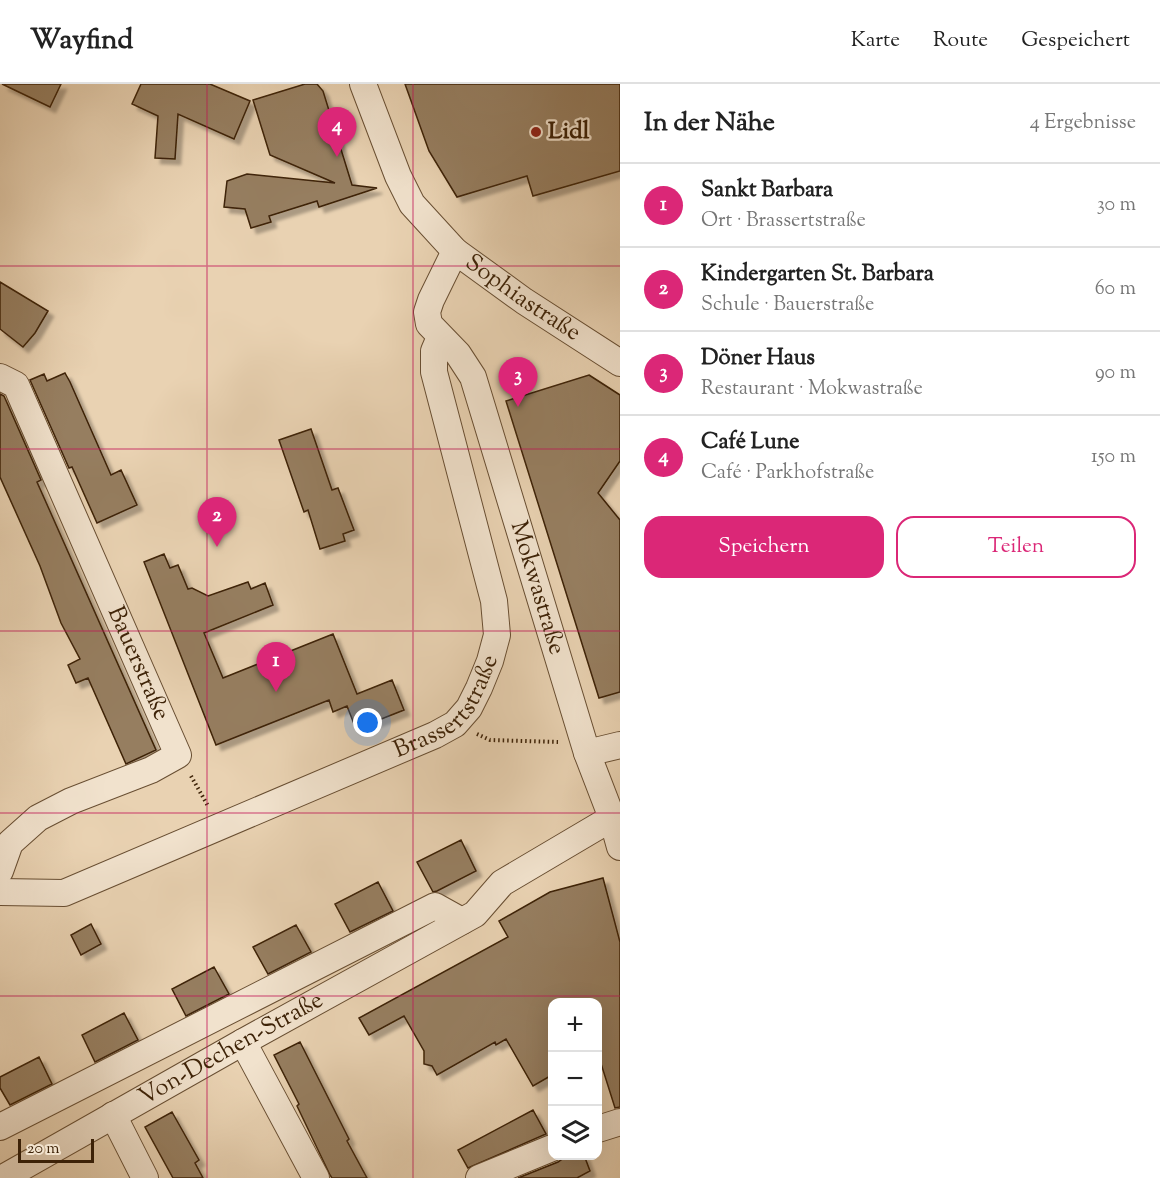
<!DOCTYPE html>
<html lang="de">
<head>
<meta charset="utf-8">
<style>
  body { margin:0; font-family:"Sorts Mill Goudy",serif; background:#f2f2f2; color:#222 }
  .controls { position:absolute; right:18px; bottom:18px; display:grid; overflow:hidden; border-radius:12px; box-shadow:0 6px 24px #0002 }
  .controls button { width:54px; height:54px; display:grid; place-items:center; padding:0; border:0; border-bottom:2px solid #e0e0e0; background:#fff; color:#222; font:30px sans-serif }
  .scale { position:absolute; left:18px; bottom:15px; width:76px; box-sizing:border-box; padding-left:6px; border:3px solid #3d2207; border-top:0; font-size:16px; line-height:21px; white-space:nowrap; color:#3d2207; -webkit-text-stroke:4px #f1e2cd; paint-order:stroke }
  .you { position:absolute; left:368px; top:639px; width:21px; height:21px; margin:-15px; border:4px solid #fff; border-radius:50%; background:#1a73e8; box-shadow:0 0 0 9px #1a73e833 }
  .badge { display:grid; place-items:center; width:39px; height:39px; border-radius:50%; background:#db2777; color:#fff; font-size:20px; font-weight:700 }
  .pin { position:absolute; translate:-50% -50px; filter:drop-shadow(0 2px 3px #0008) }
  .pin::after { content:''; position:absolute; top:32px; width:21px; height:18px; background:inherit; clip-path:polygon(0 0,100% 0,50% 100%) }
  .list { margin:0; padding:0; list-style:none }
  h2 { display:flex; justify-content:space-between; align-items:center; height:78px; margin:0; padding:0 24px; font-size:26px }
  h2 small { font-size:20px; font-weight:400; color:#767676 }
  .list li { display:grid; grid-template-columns:39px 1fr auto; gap:18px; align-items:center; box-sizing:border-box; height:84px; padding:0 24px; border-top:2px solid #e0e0e0 }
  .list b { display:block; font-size:22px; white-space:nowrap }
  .list p { margin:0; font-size:20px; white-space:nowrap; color:#767676 }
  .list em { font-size:20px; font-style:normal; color:#767676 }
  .actions { display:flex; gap:12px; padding:18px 24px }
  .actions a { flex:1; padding:14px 0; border:2px solid #db2777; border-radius:18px; text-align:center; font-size:21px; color:#db2777 }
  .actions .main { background:#db2777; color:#fff }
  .icon { flex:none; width:33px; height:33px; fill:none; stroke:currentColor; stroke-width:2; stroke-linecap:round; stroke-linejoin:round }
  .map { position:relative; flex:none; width:620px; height:1094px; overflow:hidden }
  header { display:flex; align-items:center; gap:36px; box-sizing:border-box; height:84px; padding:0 30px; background:#fff; border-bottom:2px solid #e0e0e0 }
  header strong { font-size:28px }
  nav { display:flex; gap:33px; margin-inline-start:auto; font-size:21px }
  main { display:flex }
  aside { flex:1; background:#fff }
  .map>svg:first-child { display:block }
  .building { fill:#967e60; stroke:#3d2207; stroke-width:1.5; filter:url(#shadow) }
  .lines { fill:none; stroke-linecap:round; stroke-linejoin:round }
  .minor-casing { stroke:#684e32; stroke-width:28 }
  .path { stroke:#3d2207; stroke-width:4; stroke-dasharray:1.5 3; stroke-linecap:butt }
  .minor { stroke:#f1e2cd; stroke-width:26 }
  .grid { fill:none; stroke:#c2185b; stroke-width:1.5; stroke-opacity:0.55 }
  .poi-dot { fill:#8f2418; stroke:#f1e2cd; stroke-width:2 }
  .labels { text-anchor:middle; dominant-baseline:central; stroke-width:4.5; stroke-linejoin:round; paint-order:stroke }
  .poi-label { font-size:24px; font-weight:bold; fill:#3d2207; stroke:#f1e2cd; text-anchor:start }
  .street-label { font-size:24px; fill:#3d2207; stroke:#f1e2cd }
</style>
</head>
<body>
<header>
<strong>Wayfind</strong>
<nav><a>Karte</a><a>Route</a><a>Gespeichert</a></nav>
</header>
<main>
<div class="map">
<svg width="620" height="1094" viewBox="0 0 620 1094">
  <defs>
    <filter id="shadow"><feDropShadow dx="5.5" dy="5.5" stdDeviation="1.5" flood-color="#0004"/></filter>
  </defs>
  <rect width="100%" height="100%" fill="#e9d2b2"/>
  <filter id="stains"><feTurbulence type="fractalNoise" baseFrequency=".00333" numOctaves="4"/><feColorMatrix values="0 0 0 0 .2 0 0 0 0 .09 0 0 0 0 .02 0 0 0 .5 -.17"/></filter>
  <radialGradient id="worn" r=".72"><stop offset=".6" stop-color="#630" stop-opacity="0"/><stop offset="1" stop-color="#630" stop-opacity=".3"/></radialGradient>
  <path class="building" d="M2,0h59l-11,23z
    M141,0h69l40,17 -16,38 -56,-25 -3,45 -20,-1 3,-42 -26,-12z
    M305,0h12l6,7 29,94 25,3 -58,19 -2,-6 -48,15 2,6 -20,6 -6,-19 -21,-2 3,-26 20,-7 88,9 -65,-28 -17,-55z
    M405,0h215v87l-87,25 -6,-20 -70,21 -28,-46z
    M0,198l48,29 -13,22 -12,14 -23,-18z
    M65,289l5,9 41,93 10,-5 16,35 -40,18 -25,-56 -3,1 -39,-88 14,-6 3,7z
    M589,291l31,20v66l-22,32 22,27v172l-21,6 -93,-297z
    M0,310l4,2 37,84 -4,2 119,268 -30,14 -38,-86 -12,5 -8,-18 12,-6 -19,-36 -21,-57 -40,-89z
    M311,345l21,61 6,-2 16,42 -11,4 2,7 -25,8 -12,-39 -4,2 -25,-72z
    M164,470l6,14 8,-3 10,24 4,-1 16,8 40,-14 3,7 14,-6 8,22 -69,28 19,45 110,-44 24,60 35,-14 12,30 -48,19 -9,-23 -14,6 -4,-12 -113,45 -72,-183z
    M461,756l15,31 -39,20 -4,1 -16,-30z
    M603,794l17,64v165l-5,1 -18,-57v-49h-45v73l-19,11 -27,-47 -10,6 -1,-3 -58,33 -5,-9 -8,-2v-13l-20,-35 -35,19 -10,-17 149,-81 -9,-16 51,-29z
    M378,798l15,29 -43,21 -15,-28z
    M91,840l10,20 -20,11 -10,-20z
    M296,841l15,27 -43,22 -15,-27z
    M214,883l15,27 -43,22 -14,-27z
    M124,929l14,27 -43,22 -13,-27z
    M300,958l49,97 -2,2 20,37h-35l-2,-3 -33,-69 2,-2 -25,-49z
    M39,973l13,27 -42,21 -10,-17v-11z
    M533,1026l13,24 -78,34 -10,-18z
    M172,1028l27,48 -4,3 8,15h-30l-28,-51z
    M568,1071h16l6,16 -13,7h-59l40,-16z"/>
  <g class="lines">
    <defs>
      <g id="minor">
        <path id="s1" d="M363,0l35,92 14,28 43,47 69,50 96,62"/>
        <path id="s2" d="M455,167l-24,49 -4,12 2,12 29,30 15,23 114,376 25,65 8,29"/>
        <path id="s3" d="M0,293l16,8 162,370 -27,15 -80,31 -33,17 -28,25 -10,28"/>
        <path d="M587,669l33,-8"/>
        <path id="s4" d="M0,808l64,1 371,-158 20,-11 14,-16 10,-20 11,-27 7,-26 -3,-34 -60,-229v-21l6,-14"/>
        <path d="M243,958l73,136"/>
        <path d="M113,1031l32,63"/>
        <path d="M0,1043l435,-221 27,15"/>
        <path d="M598,1045l22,-7"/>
        <path id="s5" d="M3,1094l240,-136 232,-128 27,-31 110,-65"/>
        <path d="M479,1094l73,-30"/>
      </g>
    </defs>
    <use href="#minor" class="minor-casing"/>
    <path class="path" d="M477,650l13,6 68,2
      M191,692l17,30"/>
    <use href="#minor" class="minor"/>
  </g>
  <path class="grid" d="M207,0v1094M413,0v1094M0,182h620M0,365h620M0,547h620M0,729h620M0,912h620"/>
  <circle class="poi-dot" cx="536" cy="48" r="6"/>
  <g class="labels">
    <g class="poi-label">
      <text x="548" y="48">Lidl</text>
    </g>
    <g class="street-label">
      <text stroke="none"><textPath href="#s1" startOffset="276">Sophiastraße</textPath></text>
      <text stroke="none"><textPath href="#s2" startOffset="369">Mokwastraße</textPath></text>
      <text stroke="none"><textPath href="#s3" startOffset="322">Bauerstraße</textPath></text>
      <text stroke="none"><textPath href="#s4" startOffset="496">Brassertstraße</textPath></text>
      <text stroke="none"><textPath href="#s5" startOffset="262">Von-Dechen-Straße</textPath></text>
    </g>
  </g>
  <rect width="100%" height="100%" filter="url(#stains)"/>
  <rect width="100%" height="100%" fill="url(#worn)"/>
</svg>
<div class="controls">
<button>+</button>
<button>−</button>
<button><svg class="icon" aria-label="layers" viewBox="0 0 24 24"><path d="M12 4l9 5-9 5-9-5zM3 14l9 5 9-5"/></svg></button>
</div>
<div class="scale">20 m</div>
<div class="you"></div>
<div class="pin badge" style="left:276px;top:608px">1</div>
<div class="pin badge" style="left:217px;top:463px">2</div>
<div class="pin badge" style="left:518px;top:323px">3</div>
<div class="pin badge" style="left:337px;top:73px">4</div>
</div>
<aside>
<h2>In der Nähe<small>4 Ergebnisse</small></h2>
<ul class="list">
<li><span class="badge">1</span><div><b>Sankt Barbara</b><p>Ort · Brassertstraße</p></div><em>30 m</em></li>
<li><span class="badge">2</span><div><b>Kindergarten St. Barbara</b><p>Schule · Bauerstraße</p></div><em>60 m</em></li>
<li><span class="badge">3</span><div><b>Döner Haus</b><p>Restaurant · Mokwastraße</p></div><em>90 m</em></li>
<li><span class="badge">4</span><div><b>Café Lune</b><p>Café · Parkhofstraße</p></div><em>150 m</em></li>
</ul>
<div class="actions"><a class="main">Speichern</a><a>Teilen</a></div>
</aside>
</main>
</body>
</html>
